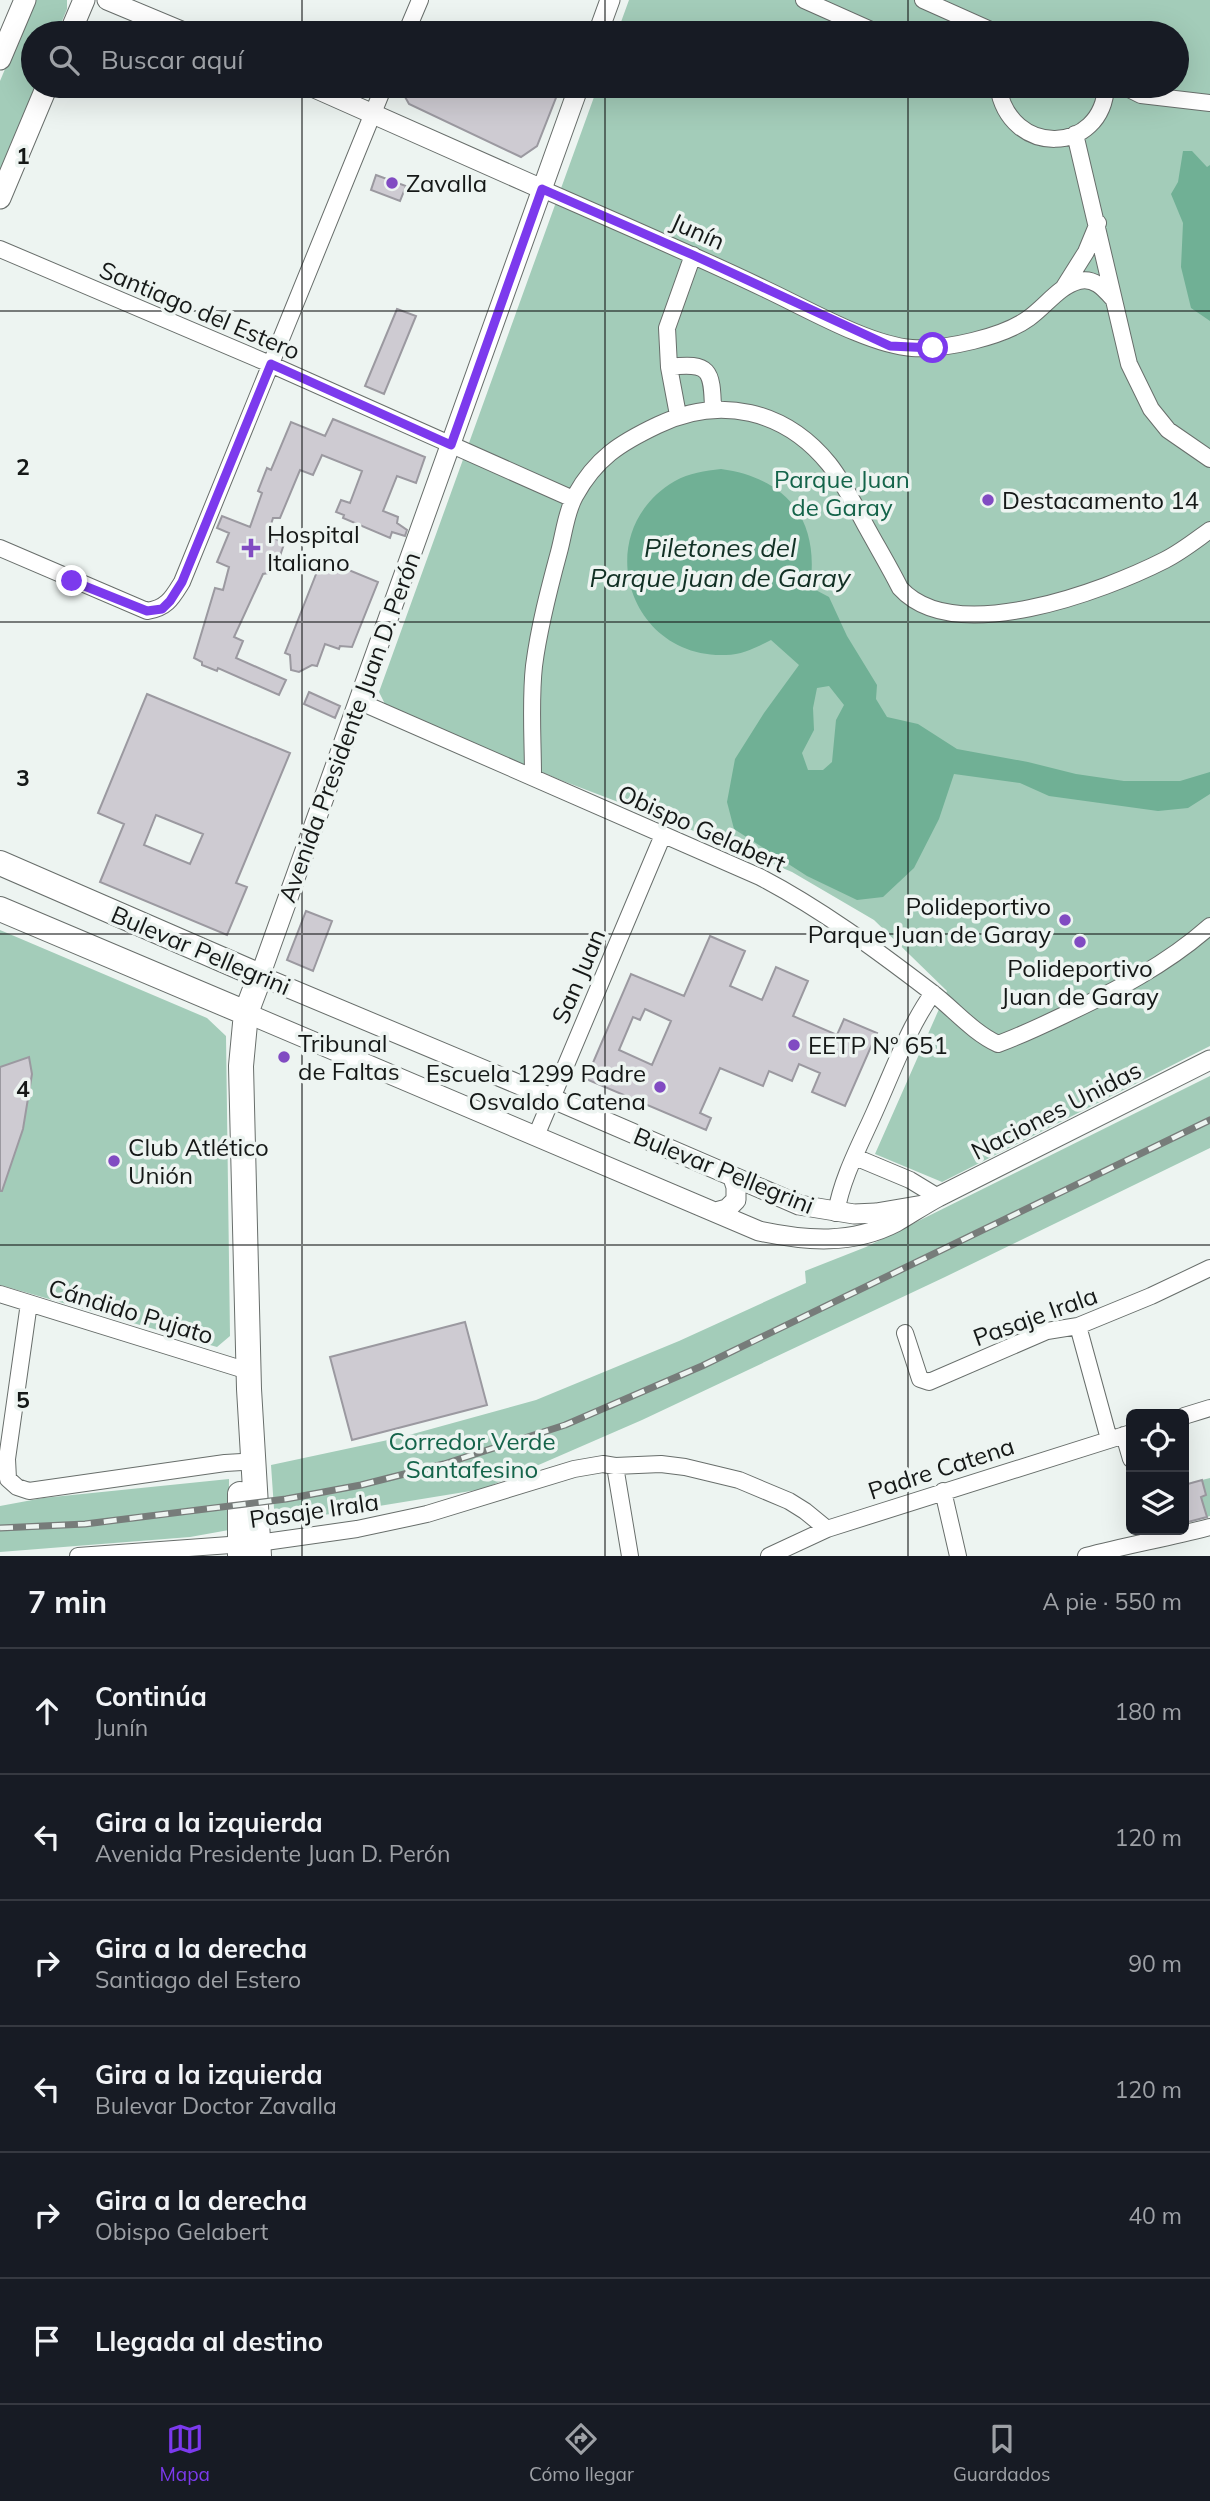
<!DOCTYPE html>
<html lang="es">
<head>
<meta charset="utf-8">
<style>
  body { margin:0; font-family:Mulish,sans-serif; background:#20242c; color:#f1f3f6 }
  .controls { position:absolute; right:21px; bottom:21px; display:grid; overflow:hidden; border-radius:10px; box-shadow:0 7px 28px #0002 }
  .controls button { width:63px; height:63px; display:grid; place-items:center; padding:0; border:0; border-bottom:2px solid #363941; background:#171b24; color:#f1f3f6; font:35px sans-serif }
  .stop { position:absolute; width:21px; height:21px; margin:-16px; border:5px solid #7c3aed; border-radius:50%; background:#fff }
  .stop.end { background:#7c3aed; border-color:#fff; box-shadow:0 2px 7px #0008 }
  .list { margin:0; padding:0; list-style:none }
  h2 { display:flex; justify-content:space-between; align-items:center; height:91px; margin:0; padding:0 28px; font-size:30px }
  h2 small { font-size:23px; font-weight:400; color:#9ea1a6 }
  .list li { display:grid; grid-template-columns:46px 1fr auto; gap:21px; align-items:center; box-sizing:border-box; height:126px; padding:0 28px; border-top:2px solid #363941 }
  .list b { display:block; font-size:26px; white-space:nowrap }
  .list p { margin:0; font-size:23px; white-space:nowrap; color:#9ea1a6 }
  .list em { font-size:23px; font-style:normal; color:#9ea1a6 }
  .icon { flex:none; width:38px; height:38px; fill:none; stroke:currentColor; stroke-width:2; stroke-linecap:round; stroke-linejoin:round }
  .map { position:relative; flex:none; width:1210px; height:1556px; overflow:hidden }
  .search { position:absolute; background:#171b24; box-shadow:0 7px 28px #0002; left:21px; right:21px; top:21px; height:77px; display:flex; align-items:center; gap:18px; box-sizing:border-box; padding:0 24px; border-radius:38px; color:#9ea1a6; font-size:26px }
  .sheet { height:847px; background:#171b24 }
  nav { display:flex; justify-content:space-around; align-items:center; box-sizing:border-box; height:98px; border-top:2px solid #363941; background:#171b24; font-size:19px; color:#9ea1a6 }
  nav a { display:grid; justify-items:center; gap:4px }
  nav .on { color:#7c3aed }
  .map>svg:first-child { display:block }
  .green { fill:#a3ccb9 }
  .water { fill:#70b095; fill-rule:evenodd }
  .building { fill:#cecbd2; stroke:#9b99a0; stroke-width:2; fill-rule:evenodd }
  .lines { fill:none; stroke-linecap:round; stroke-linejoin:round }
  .minor-casing { stroke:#686e6b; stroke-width:18 }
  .tertiary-casing { stroke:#686e6b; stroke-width:21 }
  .secondary-casing { stroke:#686e6b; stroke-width:23 }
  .primary-casing { stroke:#686e6b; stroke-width:26 }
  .minor { stroke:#fff; stroke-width:16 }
  .tertiary { stroke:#fff; stroke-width:19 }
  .secondary { stroke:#fff; stroke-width:21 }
  .primary { stroke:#fff; stroke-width:24 }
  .rail-casing { stroke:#777c7a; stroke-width:7 }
  .rail { stroke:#edf4f1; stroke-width:4.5; stroke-dasharray:13; stroke-linecap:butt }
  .route { stroke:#7c3aed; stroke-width:9 }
  .grid { fill:none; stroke:#151817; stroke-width:2; stroke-opacity:0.55 }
  .poi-dot { fill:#814bc2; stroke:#edf4f1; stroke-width:2.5 }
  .labels { text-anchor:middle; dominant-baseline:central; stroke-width:7; stroke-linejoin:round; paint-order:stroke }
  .poi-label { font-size:24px; fill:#151817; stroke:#edf4f1; text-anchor:start }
  .street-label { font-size:24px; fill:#151817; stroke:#edf4f1 }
  .park-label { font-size:24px; fill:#14644a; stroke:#edf4f1 }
  .water-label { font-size:26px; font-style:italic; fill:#113024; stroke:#edf4f1 }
  .grid-label { font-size:23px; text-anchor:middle; font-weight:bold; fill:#151817; stroke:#edf4f1; stroke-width:7; stroke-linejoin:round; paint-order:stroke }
</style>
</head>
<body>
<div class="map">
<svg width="1210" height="1556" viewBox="0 0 1210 1556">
  <rect width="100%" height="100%" fill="#edf4f1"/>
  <path class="green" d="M34,0h33v9l-10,24h-24v53h4l-37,92v-97z
    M629,0h581v1046l-268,136 -67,-28 72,-163 -73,-71 -82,-48 -108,-45 -121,-46 -177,-75 -7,-14 219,-606h579v-53h-560z
    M0,930l207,88 19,18 4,300 -13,11 -217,-62z
    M1210,1076v72l-265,129 -303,143 -159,69 -208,34 -4,-58 131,-28 134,-37 143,-59 127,-58 -1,-12 61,-24z
    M1210,1478v38l-3,1 -6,-20 5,-2 -4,-15z
    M229,1479v51l-39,7 -190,15v-46l43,-8z"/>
  <path class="water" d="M1183,151h9l15,16 3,-2v156l-19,-13 -10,-41 2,-44 -12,-29 7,-12z
    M721,469c67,9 99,52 89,118l19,10 18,39 30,49 -1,14 11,18 31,7 39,25 71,13 48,12 48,7h56l30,-9v22l-22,14 -30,3 -109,-15 -29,-13 -66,-9 -15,45 -25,49 -31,29 -26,3 -50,-24 -73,-47 -7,-27 8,-43 29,-46 35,-48 -28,-25c-14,7 -29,15 -45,15 -99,4 -137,-124 -51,-174 14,-8 30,-10 46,-12zM829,686l15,19 -8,15 -4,42 -9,8h-15l-6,-17 12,-23 -1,-22 4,-20z"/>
  <path class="building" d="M399,86h150l10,4 -22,56 -16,11 -112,-53z
    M376,175l30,11 -6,15 -29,-11z
    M397,309l19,7 -32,78 -19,-8z
    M333,419l92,38 -9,26 -19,-7 -14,35 15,6 -1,6 10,7 -2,6 -13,-4 -2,6 -47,-20 1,-3 -8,-3 5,-12 9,3 12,-32 -40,-16 -9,20 -13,-5 -20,48h-7l-5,16 16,10 -7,21 -9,8 -5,1 -29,63 9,4 -7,17 50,22 -7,15 -61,-27 -1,3 -15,-6v-3l-8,-4 21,-70 8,2 6,-23 -12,-5 12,-29 -12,-5 5,-12 28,11 12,-34 -4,-2 9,-23 4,2 20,-48 34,14z
    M322,559l56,23 -26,65 -12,-1 -1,3 -14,-5 -8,22 -5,-1 -13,7 -8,-2 -1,-15 -5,-2z
    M309,692l31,14 -5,12 -31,-14z
    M147,694l143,59 -54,130 11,4 -20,48 -127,-53 24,-58 -26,-11zM156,815l47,19 -13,30 -46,-19z
    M306,911l26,10 -19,50 -26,-11z
    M710,936l35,15 -15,35 32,14 14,-33 32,14 -15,35 44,19 7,-16 33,14 -32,73 -33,-14 8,-19 -21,-9 -7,17 -23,-10 -6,15 -43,-18 -20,45 11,5 -5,12 -120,-51 45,-105 53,22zM645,1009l26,12 -19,44 -33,-15 14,-33 7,3z
    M29,1057l3,17 -9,55 -21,62h-2v-124z
    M465,1322l22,83 -135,35 -22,-83z
    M1202,1480l4,15 -5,2 6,20 -23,6v-38z"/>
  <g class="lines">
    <defs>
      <path id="minor" d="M804,0l74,33
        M923,0l74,33
        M406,33l14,-33
        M1040,33h24
        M998,86c11,72 105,69 108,0
        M1123,86l18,9 69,8
        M1075,134l54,230 22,45 17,21 42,29
        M542,189c75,33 150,65 223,100 41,19 104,56 147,59 33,2 91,-11 117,-30 17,-12 30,-32 50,-37 16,-4 26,9 35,19
        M0,249l270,115 303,135
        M1064,287l22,-35 12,-29
        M669,367c41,-5 43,3 44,42
        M678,415l-9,-48 -2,-39 26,-73
        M0,548l147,63c20,-3 25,-13 35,-29l202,-496
        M358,701l402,176c61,32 115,72 170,114 23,17 42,41 68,53 22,-8 43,-18 64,-28 53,-25 104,-51 148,-90
        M533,777c0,-37 -3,-75 1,-111 5,-39 15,-77 25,-114 5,-18 7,-40 16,-56 21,-38 45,-53 83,-71 62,-30 127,-15 171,39 15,19 26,42 38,64 11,20 23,40 33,60 54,60 204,3 265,-28 16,-8 31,-20 45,-30
        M536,1136l127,-301
        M855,1157l55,23 28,17
        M836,1213c6,-36 25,-70 39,-102 18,-40 33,-83 58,-118
        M0,1294l248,77
        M29,1303l-22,156 1,20 9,8 12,4 196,-28 17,-1
        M1078,1326l31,113
        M905,1333l15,46 9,3 118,-51 31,-5 73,-30 59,-28
        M1184,1416l26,-8
        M1124,1435l7,24
        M615,1466l15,90
        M943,1491l15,65
        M78,1556l180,-13 99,-14 70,-15 147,-45 29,-5 12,2 46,-2 24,3 54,13 50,21 16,10 22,18
        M769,1556l58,-27 304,-96
        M1086,1556c41,-11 83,-18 124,-29"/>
      <path id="tertiary" d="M107,0l79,33
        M598,33l12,-33
        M310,86l232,103
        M579,86l-319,890 291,122 248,107 55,9 22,-1 47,-8
        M246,1013l513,218c47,10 93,14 137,-9 14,-8 27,-17 42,-25l272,-137
        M716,1212l11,-3 9,-9v-13l-3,-9"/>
      <path id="secondary" d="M70,33l14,-33
        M0,59l25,-59
        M0,198l47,-112"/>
      <path id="primary" d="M0,863l260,113 -14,37 -5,53 8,323 10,167
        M0,909l246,104
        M240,1556v-62"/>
    </defs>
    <use href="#minor" class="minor-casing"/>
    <use href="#tertiary" class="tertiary-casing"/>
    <use href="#secondary" class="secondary-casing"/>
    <use href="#primary" class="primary-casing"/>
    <use href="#minor" class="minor"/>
    <use href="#tertiary" class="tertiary"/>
    <use href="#secondary" class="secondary"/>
    <use href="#primary" class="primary"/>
    <defs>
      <path id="rail" d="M0,1528l85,-4 201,-25 75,-14 83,-21 121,-39 137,-59 508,-246"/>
    </defs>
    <use href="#rail" class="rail-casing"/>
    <use href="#rail" class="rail"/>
  </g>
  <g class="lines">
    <path class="route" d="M72,581l75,30 15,-2 8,-8 12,-19 89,-218 180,81 91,-256 151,66 197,91 43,2"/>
  </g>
  <path class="grid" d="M302,0v33M605,0v33M908,0v33M302,86v1470M605,86v1470M908,86v1470M0,311h1210M0,622h1210M0,934h1210M0,1245h1210"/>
  <g class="poi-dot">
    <circle cx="392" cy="183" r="7"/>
    <circle cx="988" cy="500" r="7"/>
    <path d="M247.5 537.5h7v7h7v7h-7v7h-7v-7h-7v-7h7z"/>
    <circle cx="1065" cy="920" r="7"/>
    <circle cx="1080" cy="942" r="7"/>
    <circle cx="794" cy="1045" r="7"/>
    <circle cx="284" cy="1057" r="7"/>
    <circle cx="660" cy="1087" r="7"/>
    <circle cx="114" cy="1161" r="7"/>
  </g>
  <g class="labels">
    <g class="poi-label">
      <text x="406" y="183">Zavalla</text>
      <text x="1002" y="500">Destacamento 14</text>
      <text x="267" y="534">Hospital<tspan x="267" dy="28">Italiano</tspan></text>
      <text x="1051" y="906" text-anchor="end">Polideportivo<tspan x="1051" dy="28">Parque Juan de Garay</tspan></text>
      <text x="1080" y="968" text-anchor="middle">Polideportivo<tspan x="1080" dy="28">Juan de Garay</tspan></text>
      <text x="298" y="1043">Tribunal<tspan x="298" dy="28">de Faltas</tspan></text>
      <text x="808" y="1045">EETP Nº 651</text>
      <text x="646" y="1073" text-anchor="end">Escuela 1299 Padre<tspan x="646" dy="28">Osvaldo Catena</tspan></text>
      <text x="128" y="1147">Club Atlético<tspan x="128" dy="28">Unión</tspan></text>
    </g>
    <g class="street-label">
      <text transform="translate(698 231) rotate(24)">Junín</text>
      <text transform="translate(200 310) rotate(23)">Santiago del Estero</text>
      <text transform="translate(349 727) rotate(-70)">Avenida Presidente Juan D. Perón</text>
      <text transform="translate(702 828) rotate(24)">Obispo Gelabert</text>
      <text transform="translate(201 950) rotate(23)">Bulevar Pellegrini</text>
      <text transform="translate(578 976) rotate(-67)">San Juan</text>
      <text transform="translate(1056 1110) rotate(-27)">Naciones Unidas</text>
      <text transform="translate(724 1170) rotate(22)">Bulevar Pellegrini</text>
      <text transform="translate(131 1311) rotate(17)">Cándido Pujato</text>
      <text transform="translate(1035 1316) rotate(-20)">Pasaje Irala</text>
      <text transform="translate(941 1468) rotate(-18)">Padre Catena</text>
      <text transform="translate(314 1510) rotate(-8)">Pasaje Irala</text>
    </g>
    <g class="park-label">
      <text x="842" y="479">Parque Juan<tspan x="842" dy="28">de Garay</tspan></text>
      <text x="472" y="1441">Corredor Verde<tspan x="472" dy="28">Santafesino</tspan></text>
    </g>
    <g class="water-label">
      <text x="720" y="547">Piletones del<tspan x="720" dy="30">Parque juan de Garay</tspan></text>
    </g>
  </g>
  <g class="grid-label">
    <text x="23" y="164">1</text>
    <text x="23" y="475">2</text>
    <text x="23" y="786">3</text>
    <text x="23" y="1097">4</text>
    <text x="23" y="1408">5</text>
  </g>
</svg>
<div class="controls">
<button><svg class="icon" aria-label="locate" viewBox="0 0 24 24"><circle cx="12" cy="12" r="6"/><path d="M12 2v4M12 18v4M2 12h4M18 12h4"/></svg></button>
<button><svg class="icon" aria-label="layers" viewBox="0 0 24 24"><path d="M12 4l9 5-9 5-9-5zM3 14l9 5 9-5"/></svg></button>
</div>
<div class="stop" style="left:933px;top:348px"></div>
<div class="stop end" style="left:72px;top:581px"></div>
<div class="search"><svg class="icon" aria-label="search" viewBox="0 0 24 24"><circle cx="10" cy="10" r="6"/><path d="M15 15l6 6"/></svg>Buscar aquí</div>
</div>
<section class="sheet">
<h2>7 min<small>A pie · 550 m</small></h2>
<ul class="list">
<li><svg class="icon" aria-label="ahead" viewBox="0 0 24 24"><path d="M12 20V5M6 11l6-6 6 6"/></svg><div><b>Continúa</b><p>Junín</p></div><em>180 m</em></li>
<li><svg class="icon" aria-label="left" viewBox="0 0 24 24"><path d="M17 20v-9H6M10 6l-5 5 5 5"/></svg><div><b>Gira a la izquierda</b><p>Avenida Presidente Juan D. Perón</p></div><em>120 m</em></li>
<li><svg class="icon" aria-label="right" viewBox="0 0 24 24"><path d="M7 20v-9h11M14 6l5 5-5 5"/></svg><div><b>Gira a la derecha</b><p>Santiago del Estero</p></div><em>90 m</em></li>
<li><svg class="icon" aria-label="left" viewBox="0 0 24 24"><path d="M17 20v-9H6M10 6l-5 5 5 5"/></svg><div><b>Gira a la izquierda</b><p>Bulevar Doctor Zavalla</p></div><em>120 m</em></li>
<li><svg class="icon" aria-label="right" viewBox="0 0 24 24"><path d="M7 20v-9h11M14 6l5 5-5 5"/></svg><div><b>Gira a la derecha</b><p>Obispo Gelabert</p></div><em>40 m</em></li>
<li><svg class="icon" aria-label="arrive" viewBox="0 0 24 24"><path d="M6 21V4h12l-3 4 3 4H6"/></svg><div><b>Llegada al destino</b></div></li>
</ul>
</section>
<nav>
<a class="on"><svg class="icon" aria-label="map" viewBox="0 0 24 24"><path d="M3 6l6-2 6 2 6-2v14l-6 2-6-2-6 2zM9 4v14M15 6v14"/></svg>Mapa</a>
<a><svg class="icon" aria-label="directions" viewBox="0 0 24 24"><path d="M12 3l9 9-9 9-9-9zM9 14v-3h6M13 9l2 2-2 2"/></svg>Cómo llegar</a>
<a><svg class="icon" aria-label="saved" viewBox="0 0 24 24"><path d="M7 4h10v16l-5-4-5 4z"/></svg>Guardados</a>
</nav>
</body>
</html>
